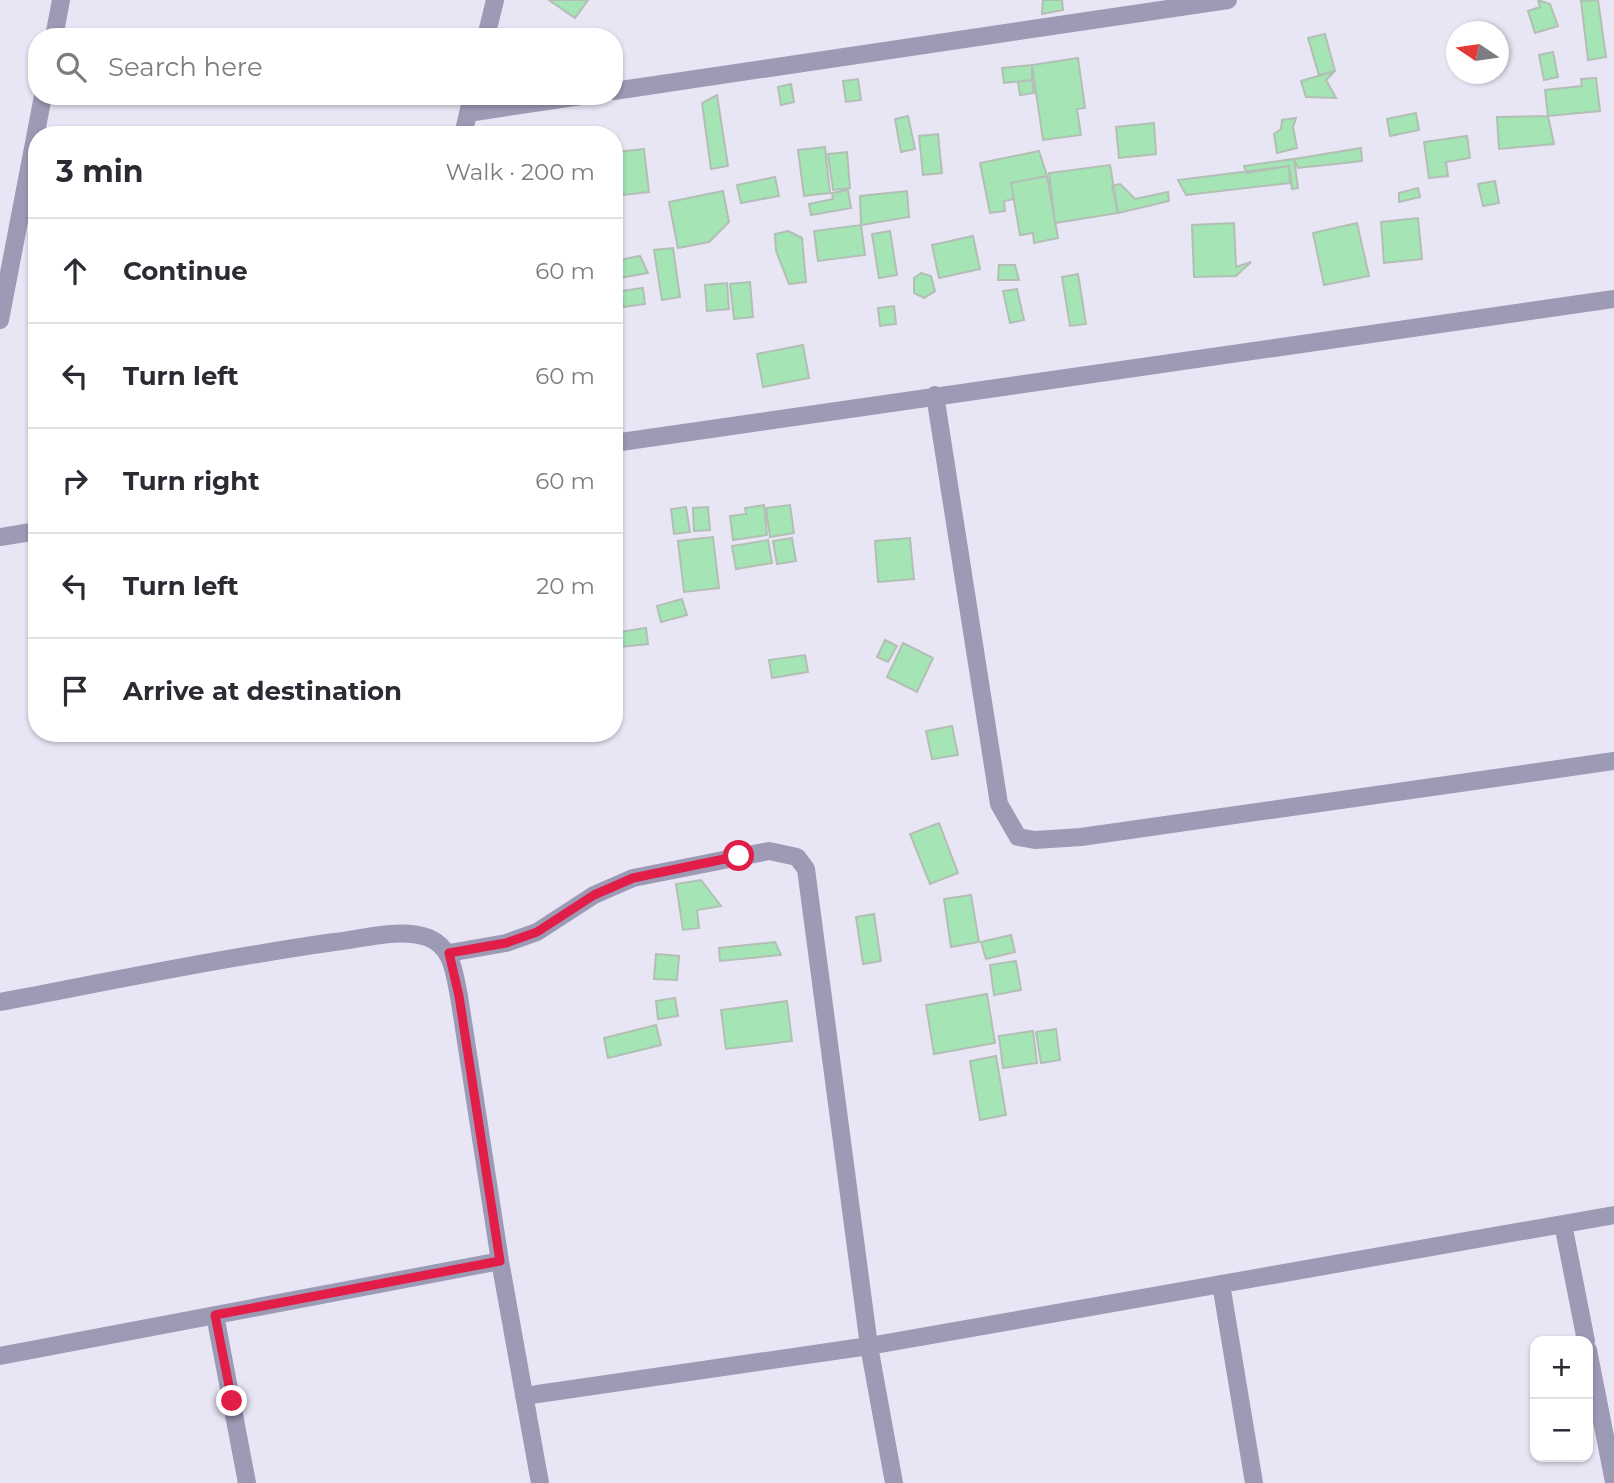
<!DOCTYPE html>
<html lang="en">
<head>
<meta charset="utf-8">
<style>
  body { margin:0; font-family:Montserrat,sans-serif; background:#f7f7f7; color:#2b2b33 }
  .controls { position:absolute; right:21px; bottom:21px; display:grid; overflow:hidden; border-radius:14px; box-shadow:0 2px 5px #0004 }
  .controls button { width:63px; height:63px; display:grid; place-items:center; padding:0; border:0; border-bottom:2px solid #e1e1e2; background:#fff; color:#2b2b33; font:35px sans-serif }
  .compass { position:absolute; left:1446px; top:21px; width:63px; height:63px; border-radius:50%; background:#fff; box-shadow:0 2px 5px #0004; rotate:283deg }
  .stop { position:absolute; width:21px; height:21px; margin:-16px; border:5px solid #e11d48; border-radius:50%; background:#fff }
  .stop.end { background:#e11d48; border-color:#fff; box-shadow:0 2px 7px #0008 }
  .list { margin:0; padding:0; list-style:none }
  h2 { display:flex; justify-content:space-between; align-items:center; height:91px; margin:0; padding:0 28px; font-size:30px }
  h2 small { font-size:23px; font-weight:400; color:#7c7c81 }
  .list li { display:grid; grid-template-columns:46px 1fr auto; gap:21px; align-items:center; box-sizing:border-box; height:105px; padding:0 28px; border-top:2px solid #e1e1e2 }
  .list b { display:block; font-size:26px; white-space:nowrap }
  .list em { font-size:23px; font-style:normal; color:#7c7c81 }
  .icon { flex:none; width:38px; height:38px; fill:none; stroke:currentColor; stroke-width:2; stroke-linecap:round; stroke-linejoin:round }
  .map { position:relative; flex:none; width:1614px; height:1483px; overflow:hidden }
  .search { position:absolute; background:#fff; box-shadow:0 2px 5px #0004; left:28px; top:28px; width:595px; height:77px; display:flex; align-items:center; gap:18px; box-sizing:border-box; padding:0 24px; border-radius:28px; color:#7c7c81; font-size:26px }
  .panel { position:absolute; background:#fff; box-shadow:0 2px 5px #0004; left:28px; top:126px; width:595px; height:616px; border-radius:28px }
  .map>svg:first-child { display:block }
  .building { fill:#a5e4b5; stroke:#b2bfb5; stroke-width:2 }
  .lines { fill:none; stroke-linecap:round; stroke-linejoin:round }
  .street { stroke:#9d9ab6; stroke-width:18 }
  .route { stroke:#e11d48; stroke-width:9 }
</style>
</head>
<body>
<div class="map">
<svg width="1614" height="1483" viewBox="0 0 1614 1483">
  <rect width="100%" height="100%" fill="#e8e6f5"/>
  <path class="building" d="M549,0h39l-13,18z
    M1043,0h19l1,10 -21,4z
    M1538,0l12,4 8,22 -23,7 -7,-22 12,-4z
    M1598,0l8,57 -18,3 -7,-59z
    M1325,34l10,37 -16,4 -11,-37z
    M1553,52l5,25 -14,3 -5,-25z
    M1078,58l7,50 -8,1 4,26 -38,5 -11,-75z
    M1032,65v15l-28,3 -2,-15z
    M1335,71l-9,9 10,18 -30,-1 -5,-16z
    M1596,78l4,33 -52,5 -3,-26 37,-4 -1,-7z
    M858,79l3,21 -15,2 -3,-21z
    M1032,80l2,13 -14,2 -2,-13z
    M791,84l3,18 -13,3 -3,-18z
    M717,95l11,71 -17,3 -9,-66z
    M1416,113l3,17 -29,6 -3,-17z
    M908,116l7,33 -14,3 -6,-33z
    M1548,116l6,28 -55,5 -2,-32z
    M1296,118l-3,9 4,21 -20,5 -3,-19 7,-5 1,-9z
    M1154,123l2,31 -37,4 -3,-31z
    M938,134l4,39 -19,2 -4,-39z
    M1467,136l3,22 -24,4 2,14 -19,2 -5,-36z
    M825,147l5,46 -26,3 -6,-46z
    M1361,148l1,13 -64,7 -4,-9z
    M644,149l5,43 -35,4v-44z
    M1039,151l8,25 -36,7 3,16 -10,2 1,10 -15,2 -10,-50z
    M847,152l3,36 -17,2 -5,-36z
    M1294,159l4,29 -6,1 -3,-23 -42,7 -3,-7z
    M1110,165l8,48 -63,10 -6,-50z
    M1289,166l1,17 -104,12 -8,-15z
    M1047,176l11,62 -24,5 -1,-10 -13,2 -9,-52z
    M775,177l4,19 -38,7 -4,-18z
    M1495,181l4,22 -16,3 -5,-22z
    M1120,184l15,15 33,-7 1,9 -51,12 -6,-27z
    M1418,188l2,9 -21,5v-9z
    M848,190l3,18 -40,7 -2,-11 24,-5 -1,-6z
    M723,191l6,31 -20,20 -31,6 -9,-46z
    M907,191l2,26 -48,8 -1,-29z
    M1418,218l4,41 -38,4 -3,-41z
    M1234,223l2,44 15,-5 -15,14 -42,1 -2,-52z
    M1357,223l12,53 -45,9 -11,-52z
    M861,225l4,30 -47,6 -4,-30z
    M788,231l14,7 4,44 -17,2 -13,-33 -1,-17z
    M890,231l7,44 -18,3 -7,-44z
    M973,236l7,33 -41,9 -7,-33z
    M673,248l7,49 -18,3 -8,-50z
    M640,256l8,17 -34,6v-18z
    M999,265h16l4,15h-21z
    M921,273l10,3 4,15 -11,7 -10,-5v-15z
    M1078,274l8,50 -16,2 -8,-49z
    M750,282l3,35 -19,2 -4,-35z
    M727,283l2,26 -22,2 -2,-26z
    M643,288l2,16 -22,3 -2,-16z
    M1017,289l7,31 -14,3 -7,-32z
    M894,306l2,18 -16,2 -2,-18z
    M803,345l6,33 -46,9 -6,-33z
    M764,505l3,30 -34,5 -3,-24 16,-2 -1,-6z
    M790,505l4,28 -24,4 -4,-29z
    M686,507l4,25 -16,2 -3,-25z
    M708,507l2,23 -16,1 -1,-23z
    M713,537l6,51 -35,4 -6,-51z
    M792,538l4,23 -19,3 -4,-23z
    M910,538l4,41 -36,3 -3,-41z
    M768,540l4,23 -36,6 -4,-23z
    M682,599l5,16 -26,7 -4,-16z
    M646,628l2,16 -27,3 -2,-15z
    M885,640l12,6 -9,16 -11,-5z
    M903,643l30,15 -16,34 -30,-15z
    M805,655l3,17 -36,6 -3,-18z
    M952,726l6,29 -26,4 -6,-28z
    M939,823l19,50 -28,11 -20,-50z
    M701,880l20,26 -24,4 2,18 -16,2 -7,-46z
    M971,895l8,47 -28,5 -7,-48z
    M874,914l7,47 -18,3 -7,-47z
    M1011,935l4,17 -29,7 -5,-17z
    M775,942l6,13 -61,6 -1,-13z
    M656,954l23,2 -2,24 -23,-1z
    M1016,961l5,29 -27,5 -4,-30z
    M987,994l8,49 -61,11 -8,-49z
    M675,998l3,18 -20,3 -2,-18z
    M787,1001l5,40 -66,8 -5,-39z
    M656,1025l5,20 -53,13 -4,-20z
    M1056,1029l4,31 -19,3 -5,-31z
    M1033,1031l4,32 -34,5 -4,-32z
    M996,1056l10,59 -26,5 -10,-59z"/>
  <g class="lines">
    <path class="street" d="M54,37l7,-37
      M486,37l9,-37
      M614,91l614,-91
      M468,113l113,-17
      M463,135l9,-39
      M0,320l43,-224
      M935,395l64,409 19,33 17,3 46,-3 533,-76
      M614,443l1000,-144
      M0,537l37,-6
      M449,953l57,-10 31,-11 57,-37 39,-17 136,-27 28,6 9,12 63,477 25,137
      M0,1002c111,-21 222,-44 334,-60 28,-3 68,-15 95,-4 24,10 25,35 30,58l41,265 40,222
      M1563,1224l23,117
      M1221,1284l33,199
      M215,1315l32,168
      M1588,1350l26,132
      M0,1356l500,-95
      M524,1396l345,-50 745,-131"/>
  </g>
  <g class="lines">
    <path class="route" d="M232,1401l-17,-86 285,-54 -41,-265 -10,-43 57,-10 31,-11 57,-37 39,-17 106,-22"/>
  </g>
</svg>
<div class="controls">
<button>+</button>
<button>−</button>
</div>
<svg class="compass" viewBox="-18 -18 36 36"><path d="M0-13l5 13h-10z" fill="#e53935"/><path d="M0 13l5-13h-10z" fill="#7c7c81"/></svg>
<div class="stop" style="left:739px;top:856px"></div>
<div class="stop end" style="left:232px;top:1401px"></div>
<div class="search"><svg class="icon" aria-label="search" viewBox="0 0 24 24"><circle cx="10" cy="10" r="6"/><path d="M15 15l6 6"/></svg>Search here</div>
<section class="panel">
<h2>3 min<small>Walk · 200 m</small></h2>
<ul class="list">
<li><svg class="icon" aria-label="ahead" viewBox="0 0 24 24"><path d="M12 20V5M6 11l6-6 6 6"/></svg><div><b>Continue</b></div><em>60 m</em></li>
<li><svg class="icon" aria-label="left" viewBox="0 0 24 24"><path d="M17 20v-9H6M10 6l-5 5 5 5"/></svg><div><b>Turn left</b></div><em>60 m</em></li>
<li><svg class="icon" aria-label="right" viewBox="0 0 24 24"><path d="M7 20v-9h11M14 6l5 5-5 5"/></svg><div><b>Turn right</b></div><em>60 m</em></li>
<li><svg class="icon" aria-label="left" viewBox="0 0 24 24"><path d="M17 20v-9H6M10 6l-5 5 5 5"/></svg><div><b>Turn left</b></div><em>20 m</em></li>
<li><svg class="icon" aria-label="arrive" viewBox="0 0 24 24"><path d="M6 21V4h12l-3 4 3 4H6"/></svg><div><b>Arrive at destination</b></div></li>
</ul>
</section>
</div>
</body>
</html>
